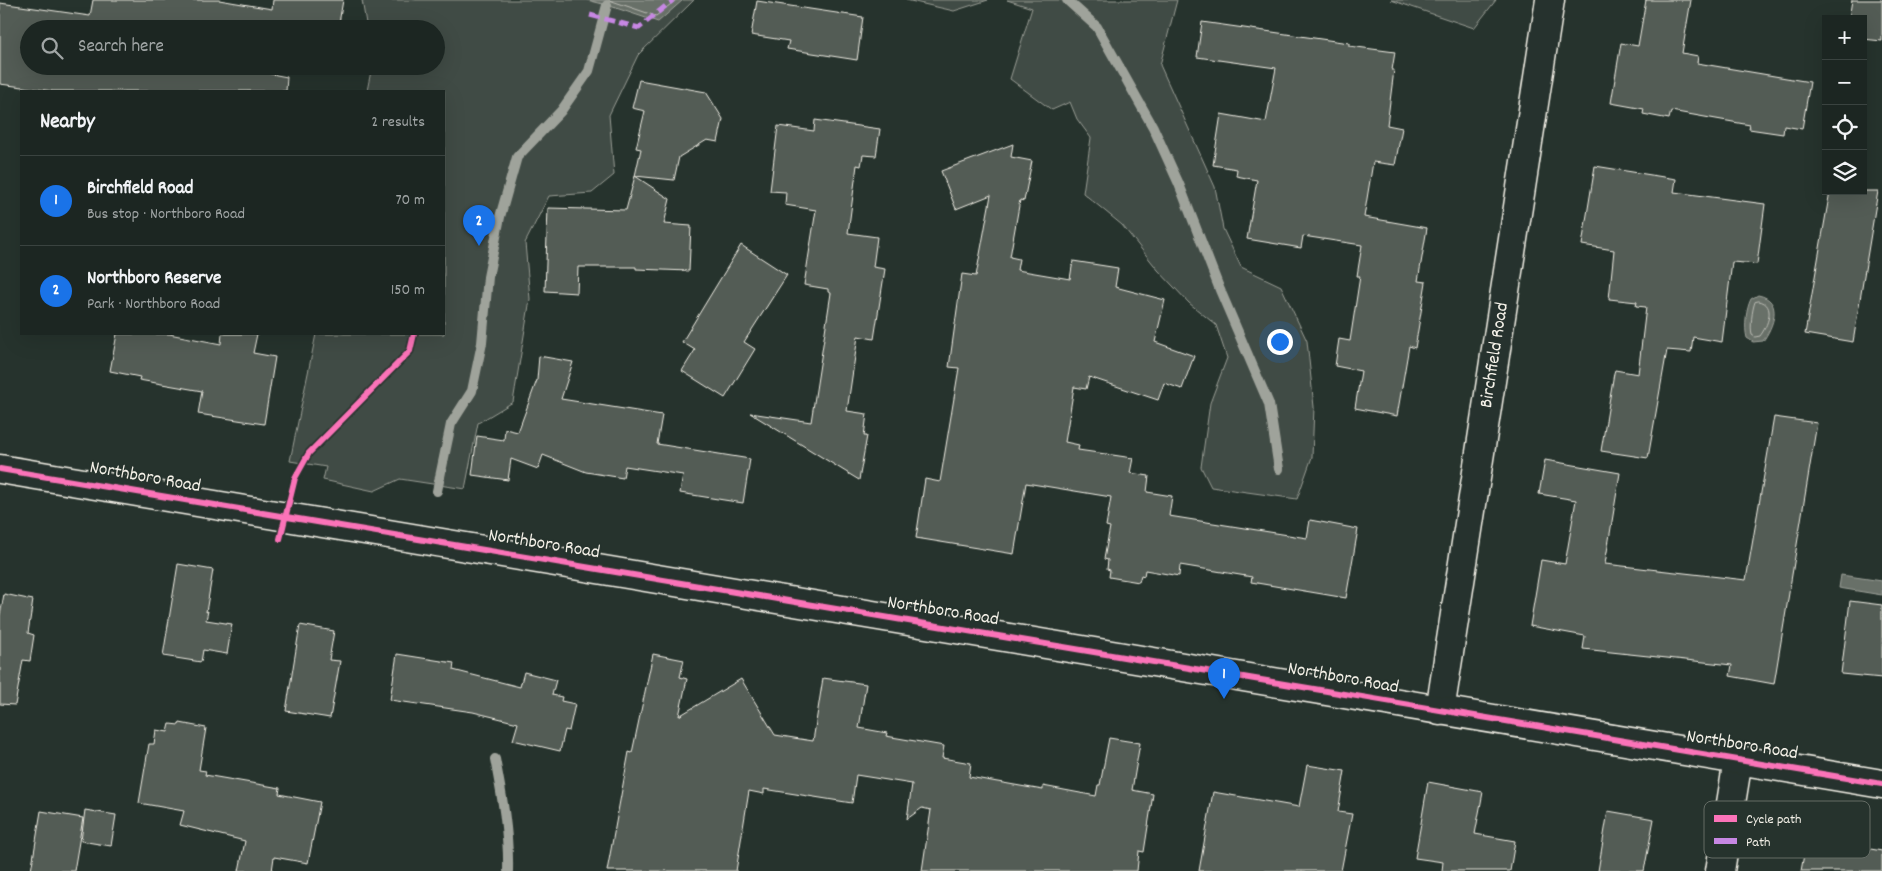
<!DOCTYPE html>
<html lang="en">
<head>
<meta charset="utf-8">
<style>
  body { margin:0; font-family:Dekko,sans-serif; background:#29322f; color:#f1f3f6 }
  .controls { position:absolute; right:15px; top:15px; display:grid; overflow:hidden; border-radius:0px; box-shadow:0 5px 20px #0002 }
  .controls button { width:45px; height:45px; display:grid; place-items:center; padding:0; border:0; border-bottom:1px solid #3a4340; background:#1c2622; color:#f1f3f6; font:25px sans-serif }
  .you { position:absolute; left:1279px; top:341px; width:18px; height:18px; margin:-12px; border:4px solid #fff; border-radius:50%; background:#1a73e8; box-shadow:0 0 0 8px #1a73e833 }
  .badge { display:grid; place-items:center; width:32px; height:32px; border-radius:50%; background:#1a73e8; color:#fff; font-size:16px; font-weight:700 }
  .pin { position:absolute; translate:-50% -41px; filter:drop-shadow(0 1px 2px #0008) }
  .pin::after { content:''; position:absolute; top:26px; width:18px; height:15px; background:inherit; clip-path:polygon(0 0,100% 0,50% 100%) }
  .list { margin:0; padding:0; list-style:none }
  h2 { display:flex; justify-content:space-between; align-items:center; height:65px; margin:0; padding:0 20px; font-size:21px }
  h2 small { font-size:16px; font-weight:400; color:#a0a5a5 }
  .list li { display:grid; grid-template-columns:32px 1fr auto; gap:15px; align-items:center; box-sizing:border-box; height:90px; padding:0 20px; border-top:1px solid #3a4340 }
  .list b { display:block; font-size:19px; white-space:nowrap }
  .list p { margin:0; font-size:16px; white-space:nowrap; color:#a0a5a5 }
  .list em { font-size:16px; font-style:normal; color:#a0a5a5 }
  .icon { flex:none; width:28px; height:28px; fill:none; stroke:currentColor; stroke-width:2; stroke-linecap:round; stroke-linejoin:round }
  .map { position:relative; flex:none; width:1882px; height:871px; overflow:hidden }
  .search { position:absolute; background:#1c2622; box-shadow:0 5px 20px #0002; left:20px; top:20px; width:425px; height:55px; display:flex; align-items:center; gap:12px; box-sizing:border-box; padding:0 18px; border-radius:28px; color:#a0a5a5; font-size:19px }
  .panel { position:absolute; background:#1c2622; box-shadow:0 5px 20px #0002; left:20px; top:90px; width:425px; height:245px; border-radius:0px }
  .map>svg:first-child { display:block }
  .green { fill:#414b45; stroke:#9a9e96 }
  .water { fill:#676f68; stroke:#9fa39b }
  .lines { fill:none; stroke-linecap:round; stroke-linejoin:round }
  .shore { stroke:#bcbdb5; stroke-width:1 }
  .stream { stroke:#9fa39b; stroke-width:10 }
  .building { fill:#525c55; stroke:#f4f1e8 }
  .minor-casing { stroke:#f4f1e8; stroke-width:31 }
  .tertiary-casing { stroke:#f4f1e8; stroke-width:31 }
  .minor { stroke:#26332d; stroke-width:28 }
  .tertiary { stroke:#26332d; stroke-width:28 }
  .quiet { stroke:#c787e3; stroke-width:5; stroke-dasharray:10 5; stroke-linecap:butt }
  .cycleway-casing { stroke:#26332d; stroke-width:9 }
  .cycleway { stroke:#fb73b8; stroke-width:6 }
  .labels { text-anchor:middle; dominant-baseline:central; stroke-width:4; stroke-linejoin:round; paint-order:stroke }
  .street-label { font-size:19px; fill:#f4f1e8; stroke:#26332d }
  .key { fill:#26332d; stroke:#646c65; stroke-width:1 }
  .key-label { font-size:14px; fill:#f4f1e8 }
</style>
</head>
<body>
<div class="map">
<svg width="1882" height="871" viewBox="0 0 1882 871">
  <rect width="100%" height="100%" fill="#26332d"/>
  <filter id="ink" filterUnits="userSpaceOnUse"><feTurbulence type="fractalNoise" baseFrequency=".02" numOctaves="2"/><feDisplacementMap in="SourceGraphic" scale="10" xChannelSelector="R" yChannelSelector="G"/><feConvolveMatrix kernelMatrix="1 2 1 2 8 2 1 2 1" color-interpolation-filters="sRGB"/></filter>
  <g filter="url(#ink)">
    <path class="green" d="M362,0h332l-56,55 -29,60 5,60 -22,18 -43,3 -24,47 5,56 -17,103 -35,21 -13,66 -65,-10 -26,12 -51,-11 3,-13 -36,-6 26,-127h128v-243h-77l5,-25h64v-37h-69z
      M906,0h82l-34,11z
      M1007,0h170l-17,65 55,122 8,42 18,38 40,19 26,55 7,66 -2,50 -15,42 -86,-12 -10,-20 9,-64 17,-45 -11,-33 -27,-22 -31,-33 -36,-45 -39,-32 8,-55 -14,-19 -7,-17 -18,8 -42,-31 22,-71z
      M1391,0h105l-22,28z"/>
    <path class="water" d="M587,0h96l-25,22 -51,-17z
      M1758,295c26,5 15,32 5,46l-10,1 -6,-4c-3,-11 -1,-29 4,-39z
      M1841,575l41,6v14l-43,-7z"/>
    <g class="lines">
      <path class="shore" d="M609,0l47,16 20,-16
        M1759,301c18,3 8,26 1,35l-5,1 -3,-2c-2,-7 0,-26 3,-33z"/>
      <path class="stream" d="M1067,0l30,27 56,100 26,57 41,106 49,114 10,65
        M437,491l14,-67 21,-33 10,-48 6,-66 12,-60 17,-60 44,-46 28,-40 18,-66
        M495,759c7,37 14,74 13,112"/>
    </g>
    <path class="building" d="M93,0h126l53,9 1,-9h70l-5,29h-309v37h201l57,11 -1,14h-233l-53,-7v-81l90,13z
      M1646,0h45l-9,53 16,3 -1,7 113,19 -8,47 -18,-3 -1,8 -34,-5 1,-4 -79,-14 -2,8 -26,-5 1,-5 -33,-6 10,-60 17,3z
      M1852,0h30v41l-19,-2v-20h-14z
      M757,1l106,16 -6,43 -70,-11 2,-8 -38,-6z
      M1202,22l147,21v3l46,6 -3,18h2l-7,55 15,3 -7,37 -22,-3 -9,55 63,11 -9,53 8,1 -11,66 -6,-2 -12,70 -42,-8 6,-37 -26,-5 4,-27 11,2 10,-65h-3l5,-31 -59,-9 -2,12 -54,-9 10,-59 -21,-4 1,-7 -24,-4 8,-51 45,8 10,-54 -79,-11z
      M639,80l67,12 17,27 -5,23 -11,-2 -28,17 -5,23 -39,-4 6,-27 -5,-1 9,-37 -13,-3z
      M815,120l65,9 -4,27 -13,-1 -2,11 -4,-1 -9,68 29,4 -4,30 12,2 -11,70 -16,-3 -11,75 20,3 -3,22h3l-8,44 -109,-67 61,9 20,-129 -3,-1v-3l-24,-4 12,-75 -31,-5 1,-13 -16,-1 8,-65 36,5z
      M1013,144l-2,13 21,4 -8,40 -4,-1 -10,57 9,2 -2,11 53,9 3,-18 45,7 -3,19 50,13 -10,42 39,14 -12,33 -18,-6 -6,17 -69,-23 -3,12 -12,-2 -9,55 14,3 -1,5 55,8 -3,15 19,3 -2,16 25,4 -3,20 138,22 3,-18 48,9 -12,69 -95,-16 1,-5 -72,-12 -1,11 -34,-6 -1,6 -3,-1 -2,7 -30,-5 1,-7 -3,-1 1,-9 -4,-1 6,-32 -4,-1 5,-29 -85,-14 -12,71 -98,-16 9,-59 15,3 19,-114 -10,-1 13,-93 14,2 15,-81 -35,14 -15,-38z
      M1595,166l81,13 -2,13 91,12 -8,60 -25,-2 -10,80 -29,-5 -2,15 -24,-2 -19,108 -47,-7 13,-78 1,-3 23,4 8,-67 -10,-1 1,-4 -28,-3 5,-49 -32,-5z
      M635,176l35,23 -6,25 27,2 -2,45 -53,-2v-2h-58l-1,26 -32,-2 3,-83 78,2z
      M1830,191h48l-25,151 -48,-8z
      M741,245l46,30 -43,67 11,7 -30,49 -43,-27 13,-21 -13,-8z
      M117,334h52l52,10 1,-10h35l-4,19 22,4 -11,67 -66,-10 4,-23 -63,-11 1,-3 -30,-6z
      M539,356l34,6 -12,37 101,16 -5,29 93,15 -7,44 -63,-10 3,-18 -58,-9 -2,12 -37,-6 -43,-17 -5,14 -27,-10 -3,21 -36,-5 5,-39 27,4 1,-11 13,3 19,-52z
      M1774,417l43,6 -43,261 -44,-8 2,-11 -149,-16 2,-13 -55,-10 11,-66 24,4 11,-64 -37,-6 6,-34 75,13 -15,91 141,16z
      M178,564l35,6 -7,42 2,-1 -2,9 26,4 -5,30 -24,-4 -2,12 -38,-6z
      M4,594l29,6 -5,33 6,2 -4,26 -7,-1 -8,45 -15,-1v-88z
      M1850,601l32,4v73l-41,-4z
      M300,625l34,6 -5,29 11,1 -10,57 -44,-7z
      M397,654l57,9 -1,7 67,17 4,-15 32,8 -4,15 10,2 -1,4 14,3 -6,27 -4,-1 -5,21 -47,-11 5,-17 -45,-11 -83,-12z
      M653,654l31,6 -4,17 7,2 -8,37 62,-37 34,56 38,6 10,-63 43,6 -7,44 28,5 -1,3 58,10 -2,12 29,5 -2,14 74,13v-4l53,10 2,-11h2l9,-47 31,5 -8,47 21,4 -9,58 -5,-1 -2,20h-215l9,-61 -9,-2 -15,11 5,-35 -56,-9 -4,28 -88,-14v5l-15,-3 -13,80h-129l22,-119 3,1z
      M180,723l26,5 -7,42 7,1 -1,4 75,13 -1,6 41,8 -12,61 -34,-6 -2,14h-33l6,-30 -65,-16 4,-14 -45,-8 10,-59h5l2,-14 12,2 2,-8 9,1z
      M1307,765l38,6 -7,41 14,2 -11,57h-142l14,-79 86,15z
      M1428,782l55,10 -8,42 40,7 -5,30h-68l1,-9 -28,-4z
      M85,810l31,5 -5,31 -30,-5z
      M41,811l42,7 -9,53h-43z
      M1608,811l46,8 -10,52h-46z
      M1807,838l75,13v20h-81z"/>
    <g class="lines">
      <defs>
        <g id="minor">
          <path id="s1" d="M1440,711l110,-711"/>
          <path d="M1720,871l18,-111"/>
        </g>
        <path id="tertiary" d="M0,469l1882,315"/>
      </defs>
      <use href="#minor" class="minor-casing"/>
      <use href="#tertiary" class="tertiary-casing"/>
      <use href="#minor" class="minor"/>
      <use href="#tertiary" class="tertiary"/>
      <path class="quiet" d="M590,15l49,13 34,-28"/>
      <defs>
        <path id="cycleway" d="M0,469l1882,315
          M280,539l15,-61 14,-25 101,-102 4,-17"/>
      </defs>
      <use href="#cycleway" class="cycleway-casing"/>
      <use href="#cycleway" class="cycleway"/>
    </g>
  </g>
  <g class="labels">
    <g class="street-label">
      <text stroke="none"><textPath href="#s1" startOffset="360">Birchfield Road</textPath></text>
      <text transform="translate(145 478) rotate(10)">Northboro Road</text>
      <text transform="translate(544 545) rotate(9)">Northboro Road</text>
      <text transform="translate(943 612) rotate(9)">Northboro Road</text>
      <text transform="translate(1343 679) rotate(10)">Northboro Road</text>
      <text transform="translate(1742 746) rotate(9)">Northboro Road</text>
    </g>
  </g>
  <rect x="1704" y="801" width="166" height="57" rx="8" class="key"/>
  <rect x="1714" y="815" width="23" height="7" fill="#fb73b8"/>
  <rect x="1714" y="838" width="23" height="6" fill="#c787e3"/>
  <g class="key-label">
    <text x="1746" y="823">Cycle path</text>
    <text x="1746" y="846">Path</text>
  </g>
</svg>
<div class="controls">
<button>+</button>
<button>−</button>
<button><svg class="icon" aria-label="locate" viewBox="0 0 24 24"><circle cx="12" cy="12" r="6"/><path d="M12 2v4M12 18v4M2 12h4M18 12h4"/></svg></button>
<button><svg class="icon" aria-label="layers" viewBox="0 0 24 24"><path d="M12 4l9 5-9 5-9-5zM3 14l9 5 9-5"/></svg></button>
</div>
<div class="you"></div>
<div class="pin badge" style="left:1224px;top:699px">1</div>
<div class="pin badge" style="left:479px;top:246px">2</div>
<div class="search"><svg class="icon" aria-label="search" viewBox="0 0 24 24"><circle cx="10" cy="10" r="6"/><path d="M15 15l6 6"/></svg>Search here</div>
<section class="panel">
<h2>Nearby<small>2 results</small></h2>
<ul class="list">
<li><span class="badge">1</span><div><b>Birchfield Road</b><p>Bus stop · Northboro Road</p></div><em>70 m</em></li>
<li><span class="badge">2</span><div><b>Northboro Reserve</b><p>Park · Northboro Road</p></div><em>150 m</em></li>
</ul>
</section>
</div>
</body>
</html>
